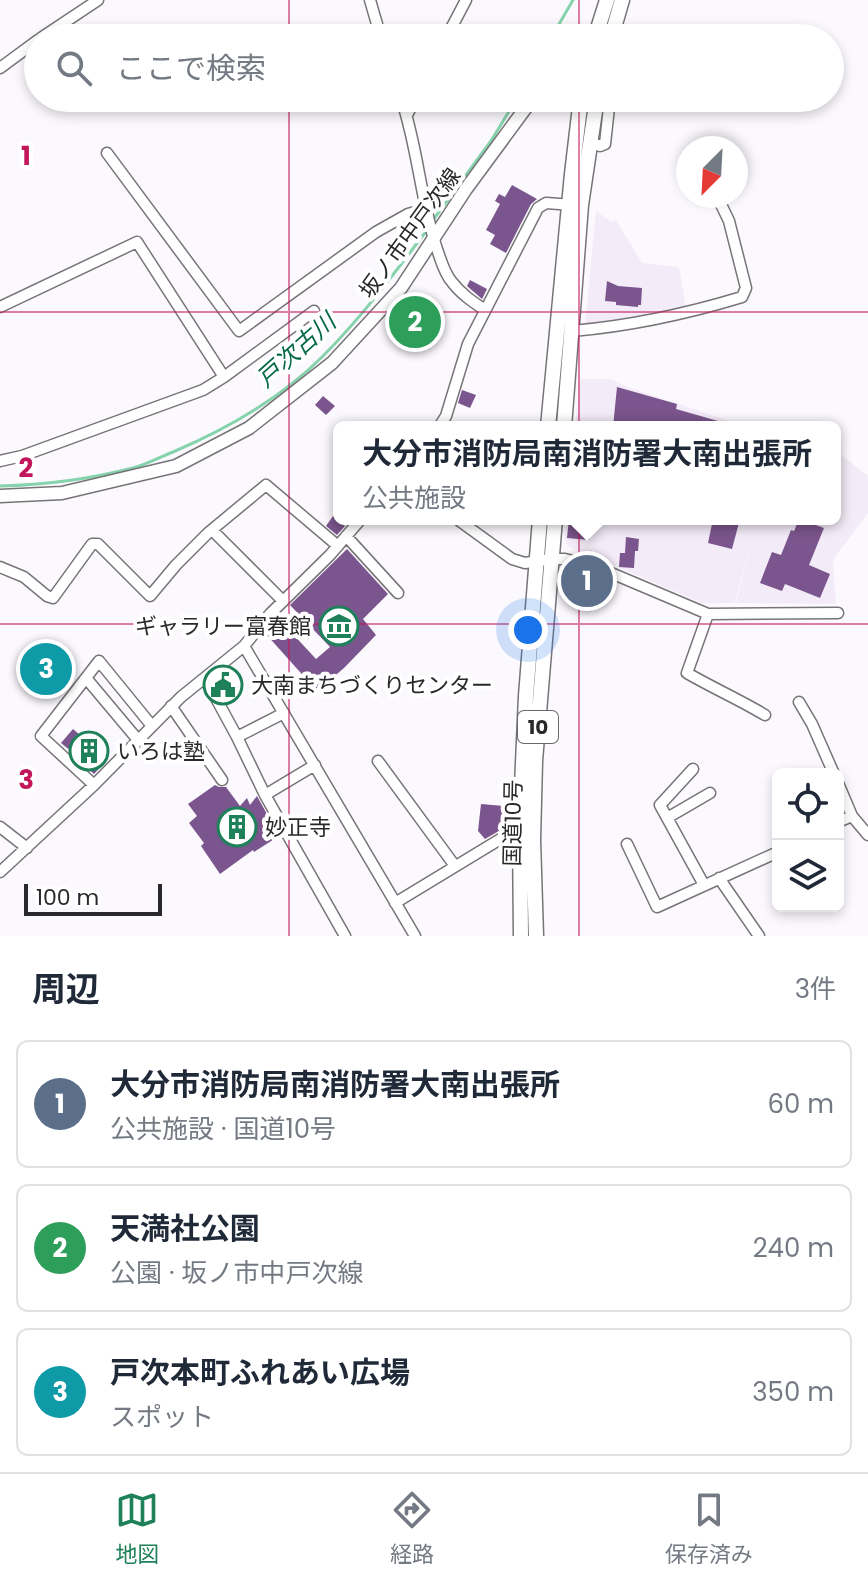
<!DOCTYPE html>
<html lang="ja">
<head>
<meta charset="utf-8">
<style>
  body { margin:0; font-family:Poppins,"Noto Sans JP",sans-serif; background:#f2f2f3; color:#1f2937 }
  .controls { position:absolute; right:24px; bottom:24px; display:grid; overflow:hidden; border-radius:12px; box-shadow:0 4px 12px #0003 }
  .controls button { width:72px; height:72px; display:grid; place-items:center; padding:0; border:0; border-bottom:2px solid #e0e1e3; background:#fff; color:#1f2937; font:40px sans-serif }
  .compass { position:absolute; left:676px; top:136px; width:72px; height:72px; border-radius:50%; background:#fff; box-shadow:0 4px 12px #0003; rotate:204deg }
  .scale { position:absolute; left:24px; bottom:20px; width:138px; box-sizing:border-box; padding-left:8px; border:4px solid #29282a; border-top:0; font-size:22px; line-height:28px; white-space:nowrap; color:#29282a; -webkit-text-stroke:6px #fff; paint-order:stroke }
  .you { position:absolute; left:528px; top:630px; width:28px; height:28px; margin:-20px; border:6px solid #fff; border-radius:50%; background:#1a73e8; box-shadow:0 0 0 12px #1a73e833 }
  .badge { display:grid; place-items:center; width:52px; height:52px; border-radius:50%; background:#1e815a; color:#fff; font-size:26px; font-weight:700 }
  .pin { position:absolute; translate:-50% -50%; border:4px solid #fff; box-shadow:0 2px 8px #0006 }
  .popup { position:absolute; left:333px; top:421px; width:508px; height:104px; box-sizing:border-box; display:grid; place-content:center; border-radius:12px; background:#fff; filter:drop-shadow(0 2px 6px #0005); font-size:26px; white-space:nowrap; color:#747a83 }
  .popup b { font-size:30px; color:#1f2937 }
  .popup::after { content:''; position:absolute; left:50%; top:100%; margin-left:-16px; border:16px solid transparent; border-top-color:#fff }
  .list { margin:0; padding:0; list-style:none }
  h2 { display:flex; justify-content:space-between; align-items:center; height:104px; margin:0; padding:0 32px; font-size:34px }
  h2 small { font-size:26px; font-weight:400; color:#747a83 }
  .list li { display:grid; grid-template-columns:52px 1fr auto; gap:24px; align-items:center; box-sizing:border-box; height:128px; margin:0 16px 16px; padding:0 16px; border:2px solid #e0e1e3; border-radius:12px }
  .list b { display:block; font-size:30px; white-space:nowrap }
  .list p { margin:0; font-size:26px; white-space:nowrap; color:#747a83 }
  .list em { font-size:26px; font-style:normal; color:#747a83 }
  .icon { flex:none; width:44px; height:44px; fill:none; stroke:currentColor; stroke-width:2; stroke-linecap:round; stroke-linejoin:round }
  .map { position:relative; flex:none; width:868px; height:936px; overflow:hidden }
  .search { position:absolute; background:#fff; box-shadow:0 4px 12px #0003; left:24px; right:24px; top:24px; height:88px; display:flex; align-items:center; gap:20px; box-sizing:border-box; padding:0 28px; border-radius:44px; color:#747a83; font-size:30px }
  .sheet { height:536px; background:#fff }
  nav { display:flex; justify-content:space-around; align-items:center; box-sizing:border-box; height:112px; border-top:2px solid #e0e1e3; background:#fff; font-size:22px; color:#747a83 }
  nav a { display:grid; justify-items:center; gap:4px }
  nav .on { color:#1e815a }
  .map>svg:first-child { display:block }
  .built { fill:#f3ebf7 }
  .park { fill:url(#park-crowns) }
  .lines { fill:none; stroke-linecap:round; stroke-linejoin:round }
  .stream { stroke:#85d3ac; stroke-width:3 }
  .building { fill:#7b558d }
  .minor-casing { stroke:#777478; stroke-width:13 }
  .major-casing { stroke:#777478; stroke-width:15 }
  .highway-casing { stroke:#777478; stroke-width:17 }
  .minor { stroke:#fff; stroke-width:10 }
  .major { stroke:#fff; stroke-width:12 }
  .highway { stroke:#fff; stroke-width:14 }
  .grid { fill:none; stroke:#c2185b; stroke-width:2; stroke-opacity:0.55 }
  .labels { text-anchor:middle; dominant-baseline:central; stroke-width:8; stroke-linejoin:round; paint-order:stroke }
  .shield { fill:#fff; stroke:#69686a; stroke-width:2 }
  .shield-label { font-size:20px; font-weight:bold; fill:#29282a }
  .street-label { font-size:22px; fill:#29282a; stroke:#fff }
  .poi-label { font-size:22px; fill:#29282a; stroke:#fff; text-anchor:start }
  .water-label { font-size:24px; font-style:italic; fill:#026845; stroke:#fff }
  .grid-label { font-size:26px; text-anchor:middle; font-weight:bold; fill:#c2185b; stroke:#fff; stroke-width:8; stroke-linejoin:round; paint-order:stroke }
</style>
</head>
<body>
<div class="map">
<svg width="868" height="936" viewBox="0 0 868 936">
  <defs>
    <pattern id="park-crowns" width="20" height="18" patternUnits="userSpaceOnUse" patternTransform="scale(2)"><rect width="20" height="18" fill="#cbfae1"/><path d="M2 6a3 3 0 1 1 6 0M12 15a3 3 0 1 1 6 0" fill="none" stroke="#aed6c1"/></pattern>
  </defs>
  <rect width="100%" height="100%" fill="#fcf9fe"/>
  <path class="built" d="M596,211l15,11 5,-2 26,43 37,4 7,42 -66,13 -35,3z
    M580,379h31l16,8 121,40h-173z
    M835,450l33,26v37l-33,44 -2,7 3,40 -100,-1 18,-73 -19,73h-33l-134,-57 -3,-8 2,-19h268z"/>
  <path class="park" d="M404,300l39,23 -21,21 -34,-23z"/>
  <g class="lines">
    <path class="stream" d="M551,38l22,-38
      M433,220l58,-79 26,-43
      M0,486c45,-1 90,-7 133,-18 14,-4 27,-11 40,-16 54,-23 107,-53 149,-95 39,-39 72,-83 105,-127"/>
  </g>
  <path class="building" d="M512,185l25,14 -6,5 -25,49 -16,-9 5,-9 -9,-5 14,-26 -5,-3 4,-7 6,3z
    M470,280l17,9 -5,10 -15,-13z
    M607,281l11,5 24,2 -1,17h-3v2l-22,-2v-3l-11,-1z
    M617,387l60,17 -1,5 56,16v2h-119z
    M462,390l14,5 -6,13 -12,-5z
    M323,396l12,10 -9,9 -11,-10z
    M333,516l12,10 -8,9 -11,-9z
    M569,519l22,2 -2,19 -22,-2z
    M713,519h27l-8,30 -24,-6z
    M799,519l25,9 -15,37 21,9 -10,24 -35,-14 -3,7 -22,-8 12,-31 9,3 10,-25 3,1z
    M626,537l13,2 -1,12h-3l-1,17 -15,-1 1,-14h5z
    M347,549l41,45 -25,25 13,16 -32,33 -27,23 -52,-58 13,-15 38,41 14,-12 -40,-42z
    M73,729l35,30 -14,15 -12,-11 1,-2 -22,-18z
    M215,785l4,2h7l14,19 7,-8 3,7 7,-9 22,40 -25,16 -1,-2 -33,24 -19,-28 3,-3 -15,-20 8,-7 -9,-12z
    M481,804l23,2v22l-19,11 -7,-8z"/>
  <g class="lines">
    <defs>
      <path id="minor" d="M370,0l11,38
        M41,38l57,-38
        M446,38l20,-38
        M0,68l38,-28
        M401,98c17,49 19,101 36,151 4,11 7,24 15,33 9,12 21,20 33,28
        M407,115l9,-17
        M590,142l10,4 5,-2 5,-46
        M107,153l132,178 137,-99 32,-18 17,-5
        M0,307l137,-65 87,135
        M572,331c59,-5 114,-17 170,-34l4,-9 -17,-67 -12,-25
        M439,427l7,-11 22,-72 70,-136 8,-5 27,2
        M0,461l22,-5 181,-66 21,-13 90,-66
        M457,519l55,40 13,4 26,-4h14l15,4 24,7 104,44 130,-1
        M212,530l71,71
        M346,536l52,57
        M0,567l24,10 23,19 6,2 39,-54h6l52,52 26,-31 32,-32 58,-48 72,61
        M708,614l-21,59c26,15 53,27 78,42
        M244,646l171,290
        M86,678l52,62
        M205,678l32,59 28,58 80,141
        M799,702l13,22 22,50
        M171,706l51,74
        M237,737l47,-24
        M378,761l77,105
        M693,769l-33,36 44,80
        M838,783l14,33 16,19
        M94,785l-53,-49 58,-75 53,65
        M265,795l50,-30
        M667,818l43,-25
        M838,822l14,-6
        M0,827l27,21
        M627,844l30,63 121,-55
        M0,872l94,-87 87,-88 63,-51 26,-32 60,-59 31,-36
        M719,878l40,58
        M395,903l112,-68 19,-3"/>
      <path id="major" d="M0,496l62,-3 114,-27 73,-38 83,-65 69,-75 65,-99 67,-91"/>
      <path id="highway" d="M595,38l12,-38
        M611,38l11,-38
        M548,427l24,-253 9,-76
        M564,427l17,-222 16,-107
        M521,936l-1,-105 6,-135 14,-177
        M536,936l-3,-96 2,-79 20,-242"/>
    </defs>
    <use href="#minor" class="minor-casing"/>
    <use href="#major" class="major-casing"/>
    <use href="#highway" class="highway-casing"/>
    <use href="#minor" class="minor"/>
    <use href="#major" class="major"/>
    <use href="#highway" class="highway"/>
  </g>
  <path class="grid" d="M289,0v38M579,0v38M289,98v838M579,98v838M0,312h868M0,624h868"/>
  <defs>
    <symbol id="museum-ring" viewBox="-11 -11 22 22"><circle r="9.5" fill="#fff" stroke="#1e815a" stroke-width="1.5"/><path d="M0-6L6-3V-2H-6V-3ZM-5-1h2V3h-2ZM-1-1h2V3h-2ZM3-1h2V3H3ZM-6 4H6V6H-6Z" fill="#1e815a"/></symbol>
    <symbol id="civic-ring" viewBox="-11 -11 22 22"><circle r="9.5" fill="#fff" stroke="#1e815a" stroke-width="1.5"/><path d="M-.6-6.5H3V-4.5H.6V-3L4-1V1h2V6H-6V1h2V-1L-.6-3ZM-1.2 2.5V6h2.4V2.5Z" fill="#1e815a"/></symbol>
    <symbol id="building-ring" viewBox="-11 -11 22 22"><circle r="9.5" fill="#fff" stroke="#1e815a" stroke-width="1.5"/><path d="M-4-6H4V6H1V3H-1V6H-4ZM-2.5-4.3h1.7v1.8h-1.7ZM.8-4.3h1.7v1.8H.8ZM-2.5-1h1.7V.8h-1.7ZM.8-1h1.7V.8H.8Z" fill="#1e815a"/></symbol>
  </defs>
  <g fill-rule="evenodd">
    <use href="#museum-ring" x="317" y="604" width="44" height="44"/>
    <use href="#civic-ring" x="201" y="663" width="44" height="44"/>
    <use href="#building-ring" x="67" y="729" width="44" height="44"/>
    <use href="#building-ring" x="215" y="805" width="44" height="44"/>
  </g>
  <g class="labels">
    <rect class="shield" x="518" y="711" width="40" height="32" rx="6"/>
    <g class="shield-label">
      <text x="538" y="727">10</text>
    </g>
    <g class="street-label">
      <text transform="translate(410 233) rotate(-54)">坂ノ市中戸次線</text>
      <text transform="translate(513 823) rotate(-89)">国道10号</text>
    </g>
    <g class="poi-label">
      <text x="311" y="626" text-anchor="end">ギャラリー富春館</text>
      <text x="251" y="685">大南まちづくりセンター</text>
      <text x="117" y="751">いろは塾</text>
      <text x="265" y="827">妙正寺</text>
    </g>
    <g class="water-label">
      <text transform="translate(296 350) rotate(-42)">戸次古川</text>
    </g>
  </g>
  <g class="grid-label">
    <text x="26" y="165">1</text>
    <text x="26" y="477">2</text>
    <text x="26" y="789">3</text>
  </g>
</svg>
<div class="controls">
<button><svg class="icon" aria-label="locate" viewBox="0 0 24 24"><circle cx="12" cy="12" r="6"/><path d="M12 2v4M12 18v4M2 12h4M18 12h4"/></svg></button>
<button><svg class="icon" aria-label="layers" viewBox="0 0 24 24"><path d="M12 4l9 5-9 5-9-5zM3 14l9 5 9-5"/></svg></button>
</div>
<svg class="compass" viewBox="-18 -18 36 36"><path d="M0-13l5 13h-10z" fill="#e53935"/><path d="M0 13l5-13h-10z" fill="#747a83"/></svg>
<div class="scale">100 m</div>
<div class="you"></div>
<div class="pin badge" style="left:587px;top:581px;background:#5c6f8a">1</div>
<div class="popup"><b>大分市消防局南消防署大南出張所</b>公共施設</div>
<div class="pin badge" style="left:415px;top:322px;background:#2e9e5b">2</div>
<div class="pin badge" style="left:46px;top:669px;background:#0f9aa8">3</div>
<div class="search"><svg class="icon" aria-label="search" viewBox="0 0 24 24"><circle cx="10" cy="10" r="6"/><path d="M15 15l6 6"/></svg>ここで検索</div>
</div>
<section class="sheet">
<h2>周辺<small>3件</small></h2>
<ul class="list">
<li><span class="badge" style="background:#5c6f8a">1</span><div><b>大分市消防局南消防署大南出張所</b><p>公共施設 · 国道10号</p></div><em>60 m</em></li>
<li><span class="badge" style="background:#2e9e5b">2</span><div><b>天満社公園</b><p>公園 · 坂ノ市中戸次線</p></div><em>240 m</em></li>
<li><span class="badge" style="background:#0f9aa8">3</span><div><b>戸次本町ふれあい広場</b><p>スポット</p></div><em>350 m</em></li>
</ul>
</section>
<nav>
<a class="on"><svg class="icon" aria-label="map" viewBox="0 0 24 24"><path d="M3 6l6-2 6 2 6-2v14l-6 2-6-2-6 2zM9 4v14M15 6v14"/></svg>地図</a>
<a><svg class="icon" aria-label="directions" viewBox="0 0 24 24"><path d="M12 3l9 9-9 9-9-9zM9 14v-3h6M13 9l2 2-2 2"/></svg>経路</a>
<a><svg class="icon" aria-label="saved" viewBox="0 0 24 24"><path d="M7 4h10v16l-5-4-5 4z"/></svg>保存済み</a>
</nav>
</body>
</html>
